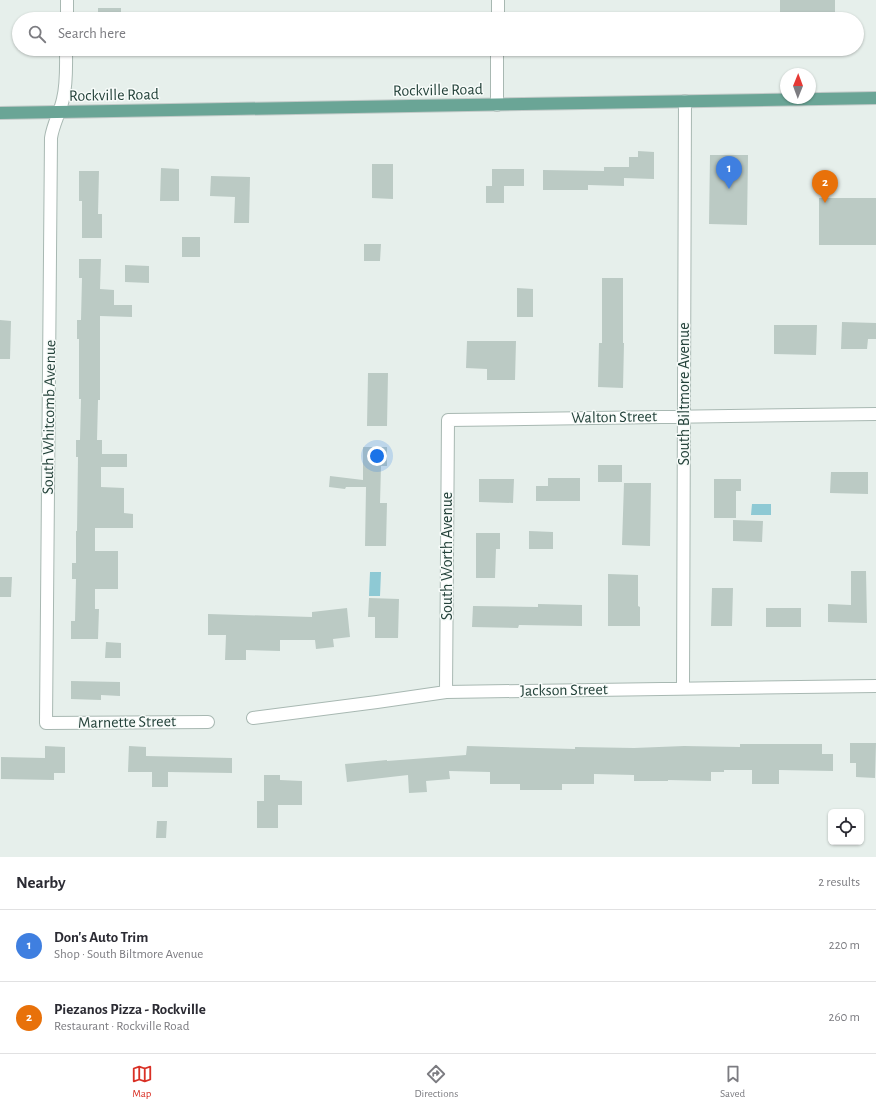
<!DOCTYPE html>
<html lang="en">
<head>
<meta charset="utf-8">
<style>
  body { margin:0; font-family:"Alegreya Sans",sans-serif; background:#f7f7f7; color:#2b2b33 }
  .controls { position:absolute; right:12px; bottom:12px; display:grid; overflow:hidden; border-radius:6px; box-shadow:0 1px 3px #0004 }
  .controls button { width:36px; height:36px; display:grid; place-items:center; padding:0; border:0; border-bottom:1px solid #e1e1e2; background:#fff; color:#2b2b33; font:20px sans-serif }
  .compass { position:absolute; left:780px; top:68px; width:36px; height:36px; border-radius:50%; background:#fff; box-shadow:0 1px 3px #0004; rotate:1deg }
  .you { position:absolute; left:377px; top:456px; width:14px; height:14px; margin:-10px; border:3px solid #fff; border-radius:50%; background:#1a73e8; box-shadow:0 0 0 6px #1a73e833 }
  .badge { display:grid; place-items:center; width:26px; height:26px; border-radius:50%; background:#d93025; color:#fff; font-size:13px; font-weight:700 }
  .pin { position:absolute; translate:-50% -33px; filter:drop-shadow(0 1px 2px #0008) }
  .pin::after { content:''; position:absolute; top:21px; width:14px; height:12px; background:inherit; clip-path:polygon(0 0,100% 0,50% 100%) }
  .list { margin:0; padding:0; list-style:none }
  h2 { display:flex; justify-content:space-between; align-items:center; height:52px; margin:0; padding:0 16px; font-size:17px }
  h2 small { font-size:13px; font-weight:400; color:#7c7c81 }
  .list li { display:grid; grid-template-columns:26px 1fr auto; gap:12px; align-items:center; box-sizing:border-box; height:72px; padding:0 16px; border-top:1px solid #e1e1e2 }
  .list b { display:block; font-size:15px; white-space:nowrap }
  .list p { margin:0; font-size:13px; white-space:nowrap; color:#7c7c81 }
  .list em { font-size:13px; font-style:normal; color:#7c7c81 }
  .icon { flex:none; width:22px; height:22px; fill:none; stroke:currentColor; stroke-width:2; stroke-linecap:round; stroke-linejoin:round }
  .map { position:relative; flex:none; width:876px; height:857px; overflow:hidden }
  .search { position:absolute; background:#fff; box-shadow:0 1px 3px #0004; left:12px; right:12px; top:12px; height:44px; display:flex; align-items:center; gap:10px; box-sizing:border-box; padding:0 14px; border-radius:22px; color:#7c7c81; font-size:15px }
  .sheet { height:196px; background:#fff }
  nav { display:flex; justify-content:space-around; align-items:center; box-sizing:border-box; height:56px; border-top:1px solid #e1e1e2; background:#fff; font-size:11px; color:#7c7c81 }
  nav a { display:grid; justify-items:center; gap:2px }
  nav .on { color:#d93025 }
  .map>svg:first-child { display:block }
  .water { fill:#8ec9d4 }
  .building { fill:#bbcac4 }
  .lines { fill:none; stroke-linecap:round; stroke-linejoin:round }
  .street-casing { stroke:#a8b8b2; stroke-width:14 }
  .primary-casing { stroke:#c2cac8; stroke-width:14 }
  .street { stroke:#fff; stroke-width:12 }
  .primary { stroke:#6aa596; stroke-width:12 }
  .labels { text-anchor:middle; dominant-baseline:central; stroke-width:3; stroke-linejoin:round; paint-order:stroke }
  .street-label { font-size:16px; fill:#24423a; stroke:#f7fbf9 }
</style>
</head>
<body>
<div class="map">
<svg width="876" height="857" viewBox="0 0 876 857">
  <rect width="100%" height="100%" fill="#e6efeb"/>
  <path class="water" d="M752,504h19v11h-20z
    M370,572h11l-1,24h-11z"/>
  <path class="building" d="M780,0h55v19h-55z
    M98,8h23v11h-23z
    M638,151l16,1v27l-30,-1v8l-36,-1v5h-45v-20l61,1v-4h25v-10h9z
    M710,155h38l-1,70 -38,-1z
    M372,164h21v35l-21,-1z
    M161,168l18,1v32h-19z
    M492,169h32v17h-20v17h-18v-17h6z
    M79,171h20l-1,43h4v24h-20v-37h-3z
    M211,176l39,1 -1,46h-15l1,-26 -25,-1z
    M819,198h57v47h-57z
    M182,237h18v20h-18z
    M364,244h17l-1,17h-16z
    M79,259h22l-1,30 14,1v15h18v12l-32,-1v84h-2l-1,40h5v14h25v13h-26v20l23,1v25l9,1v14h-38v23h23v38h-23v20h4l-1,30h-27v-18h4l1,-42h-4v-16h4v-32h1l1,-74h-2v-17h4l1,-41h-2v-60h-2v-19h4l1,-42h-3z
    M125,265l24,1v17l-24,-1z
    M602,278h21v65h1l-1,45 -25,-1 1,-44h3z
    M517,288l16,1v28h-16z
    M0,320l11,1 -1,38h-10z
    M842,322l34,1v16h-8l-1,10h-26z
    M774,325h43l-1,30 -42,-1z
    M467,341h49l-1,39h-28v-11l-21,-1z
    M368,373h20l-1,53h-20z
    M363,447h24v19h-6l-1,37h7l-1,43h-21l1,-59h-20l-1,2 -16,-2 1,-11 33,4z
    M598,465h24v17h-24z
    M831,472h37v22l-38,-1z
    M548,478h32v23h-44v-15h12z
    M479,479h35l-1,24 -34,-1z
    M714,479h27v12h-5v27h-22z
    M624,483h27l-1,63 -28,-1z
    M733,520l30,1 -1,21 -29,-1z
    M529,531l24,1v17h-24z
    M476,533h24v16h-4l-1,29h-19z
    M851,571h15l1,52 -39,-1v-18l23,1z
    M608,574l30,1v31l2,1v19h-32z
    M0,577h12l-1,20h-11z
    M712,588h21l-1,38h-21z
    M369,598l30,1 -1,39h-23v-21h-7z
    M538,604l44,1v21l-63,-1 -1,3 -46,-1 1,-21 65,1z
    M347,608l3,29 -17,2 1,8 -18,2 -1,-9h-35v11l-34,-1v10h-21l1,-25h-18v-21l104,3v-5z
    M766,608h35v19h-35z
    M106,642l15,1v15h-16z
    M71,681l49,1v14l-19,-1v5l-30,-1z
    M850,743h26l-1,35 -19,-1v-14h-6z
    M740,744h82v10h11v17l-54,-1v14h-27v-14h-28v2h-13v9l-43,-1v1h-34v-6l-40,-1v10h-32v6h-42v-6h-30v-12l-41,-1 1,8 -24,2 1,11 -18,1 -1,-18 -61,7 -2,-18 42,-4v1l79,-6 1,-9 108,3v-2l59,1 50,-2 56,1z
    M45,746l20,1v26h-11v7l-53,-1v-22l44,1z
    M129,746l17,1v9l86,2v15l-64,-1v15h-16v-15h-24z
    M264,775h16v5l22,1v24h-24v23h-21v-27h7z
    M157,821h10l-1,17h-10z"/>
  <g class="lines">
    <defs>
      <path id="street" d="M67,19v-19
        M498,19v-19
        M66,49c0,17 1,34 -3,50 -3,14 -10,25 -12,39l-5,585 162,-1
        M497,105v-56
        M683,688l2,-587
        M446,692l2,-272 428,-6
        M253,718l124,-16 69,-10 430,-6"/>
      <path id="primary" d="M0,113l876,-15"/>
    </defs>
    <use href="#street" class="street-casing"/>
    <use href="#primary" class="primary-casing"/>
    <use href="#street" class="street"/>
    <use href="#primary" class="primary"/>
  </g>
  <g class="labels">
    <g class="street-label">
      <text transform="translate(438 90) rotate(-1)">Rockville Road</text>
      <text transform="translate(114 95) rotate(-1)">Rockville Road</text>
      <text transform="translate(684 394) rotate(-90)">South Biltmore Avenue</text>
      <text transform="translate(49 417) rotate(-89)">South Whitcomb Avenue</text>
      <text transform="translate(614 417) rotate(-1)">Walton Street</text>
      <text transform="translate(447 556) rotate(-90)">South Worth Avenue</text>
      <text transform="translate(564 690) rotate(-1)">Jackson Street</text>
      <text transform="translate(127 722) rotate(-1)">Marnette Street</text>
    </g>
  </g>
</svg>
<div class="controls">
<button><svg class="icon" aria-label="locate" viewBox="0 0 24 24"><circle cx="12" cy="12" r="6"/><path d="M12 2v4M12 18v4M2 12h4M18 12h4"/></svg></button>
</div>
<svg class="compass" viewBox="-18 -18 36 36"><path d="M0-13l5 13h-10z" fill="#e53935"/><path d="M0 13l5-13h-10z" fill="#7c7c81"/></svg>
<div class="you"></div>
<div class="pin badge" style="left:729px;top:189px;background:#3f7fe0">1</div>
<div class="pin badge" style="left:825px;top:203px;background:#e8710a">2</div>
<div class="search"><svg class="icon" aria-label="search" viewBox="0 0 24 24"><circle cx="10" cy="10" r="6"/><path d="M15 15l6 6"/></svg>Search here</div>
</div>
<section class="sheet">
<h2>Nearby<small>2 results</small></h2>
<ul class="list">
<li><span class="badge" style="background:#3f7fe0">1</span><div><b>Don's Auto Trim</b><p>Shop · South Biltmore Avenue</p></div><em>220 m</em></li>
<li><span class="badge" style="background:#e8710a">2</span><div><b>Piezanos Pizza - Rockville</b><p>Restaurant · Rockville Road</p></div><em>260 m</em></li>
</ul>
</section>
<nav>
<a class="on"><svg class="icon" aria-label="map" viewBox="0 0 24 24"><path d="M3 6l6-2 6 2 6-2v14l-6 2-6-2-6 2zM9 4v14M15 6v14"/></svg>Map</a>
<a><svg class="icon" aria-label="directions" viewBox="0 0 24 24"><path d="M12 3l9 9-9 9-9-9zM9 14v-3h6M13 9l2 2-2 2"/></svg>Directions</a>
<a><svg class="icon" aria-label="saved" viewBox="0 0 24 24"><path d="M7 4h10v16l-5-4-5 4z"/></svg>Saved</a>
</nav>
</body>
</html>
